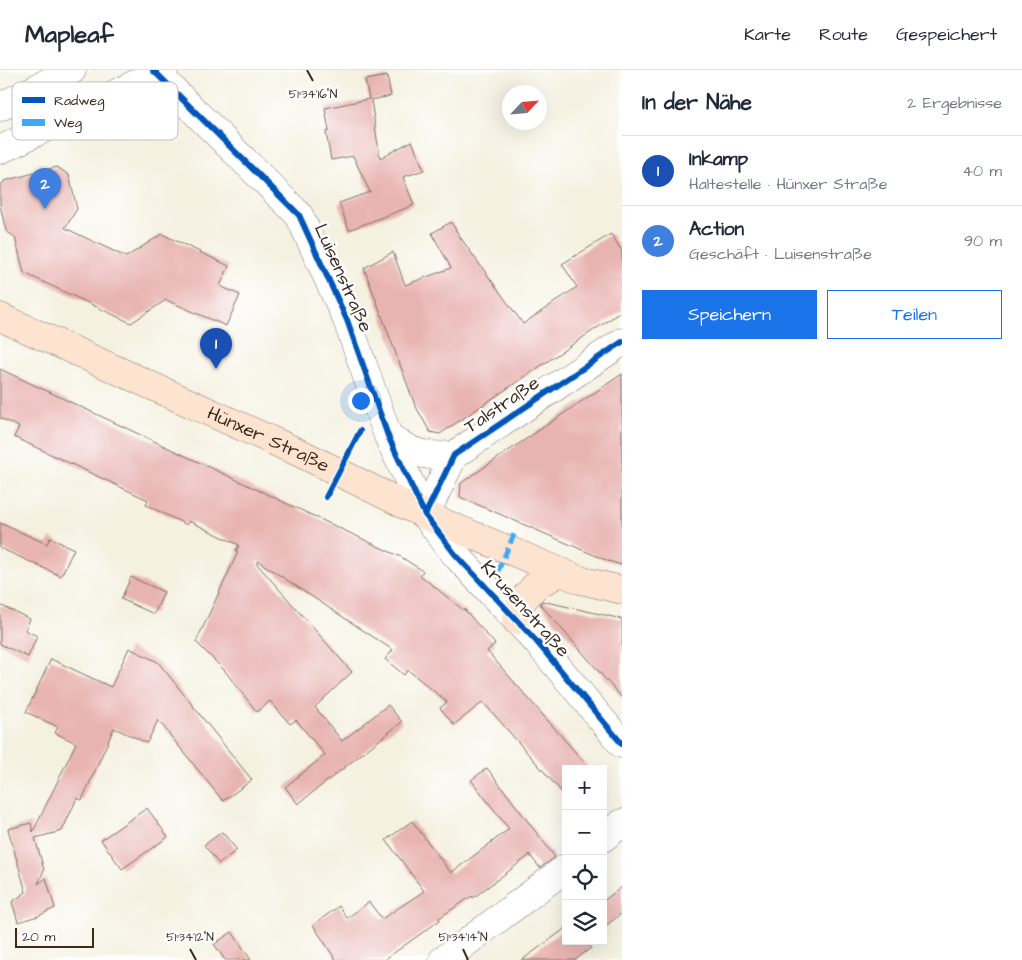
<!DOCTYPE html>
<html lang="de">
<head>
<meta charset="utf-8">
<style>
  body { margin:0; font-family:"Architects Daughter",sans-serif; background:#f6f6f7; color:#1f2937 }
  .controls { position:absolute; right:15px; bottom:15px; display:grid; overflow:hidden; border-radius:0px; box-shadow:0 5px 20px #0002 }
  .controls button { width:45px; height:45px; display:grid; place-items:center; padding:0; border:0; border-bottom:1px solid #e0e1e3; background:#fff; color:#1f2937; font:25px sans-serif }
  .compass { position:absolute; left:502px; top:15px; width:45px; height:45px; border-radius:50%; background:#fff; box-shadow:0 5px 20px #0002; rotate:64deg }
  .scale { position:absolute; left:15px; bottom:12px; width:79px; box-sizing:border-box; padding-left:5px; border:2px solid #3b2a1e; border-top:0; font-size:14px; line-height:18px; white-space:nowrap; color:#3b2a1e; -webkit-text-stroke:4px #fff; paint-order:stroke }
  .you { position:absolute; left:360px; top:330px; width:18px; height:18px; margin:-12px; border:4px solid #fff; border-radius:50%; background:#1a73e8; box-shadow:0 0 0 8px #1a73e833 }
  .badge { display:grid; place-items:center; width:32px; height:32px; border-radius:50%; background:#1a73e8; color:#fff; font-size:16px; font-weight:700 }
  .pin { position:absolute; translate:-50% -41px; filter:drop-shadow(0 1px 2px #0008) }
  .pin::after { content:''; position:absolute; top:26px; width:18px; height:15px; background:inherit; clip-path:polygon(0 0,100% 0,50% 100%) }
  .list { margin:0; padding:0; list-style:none }
  h2 { display:flex; justify-content:space-between; align-items:center; height:65px; margin:0; padding:0 20px; font-size:21px }
  h2 small { font-size:16px; font-weight:400; color:#747a83 }
  .list li { display:grid; grid-template-columns:32px 1fr auto; gap:15px; align-items:center; box-sizing:border-box; height:70px; padding:0 20px; border-top:1px solid #e0e1e3 }
  .list b { display:block; font-size:19px; white-space:nowrap }
  .list p { margin:0; font-size:16px; white-space:nowrap; color:#747a83 }
  .list em { font-size:16px; font-style:normal; color:#747a83 }
  .actions { display:flex; gap:10px; padding:15px 20px }
  .actions a { flex:1; padding:11px 0; border:1px solid #1a73e8; border-radius:0px; text-align:center; font-size:18px; color:#1a73e8 }
  .actions .main { background:#1a73e8; color:#fff }
  .icon { flex:none; width:28px; height:28px; fill:none; stroke:currentColor; stroke-width:2; stroke-linecap:round; stroke-linejoin:round }
  .map { position:relative; flex:none; width:622px; height:890px; overflow:hidden }
  header { display:flex; align-items:center; gap:30px; box-sizing:border-box; height:70px; padding:0 25px; background:#fff; border-bottom:1px solid #e0e1e3 }
  header strong { font-size:24px }
  nav { display:flex; gap:28px; margin-inline-start:auto; font-size:18px }
  main { display:flex }
  aside { flex:1; background:#fff }
  .map>svg:first-child { display:block }
  .building { fill:#e8b4b1 }
  .lines { fill:none; stroke-linecap:round; stroke-linejoin:round }
  .street-casing { stroke:#7c7062; stroke-width:29 }
  .secondary-casing { stroke:#7c7062; stroke-width:29 }
  .street { stroke:#fff; stroke-width:28 }
  .secondary { stroke:#fde4d0; stroke-width:28 }
  .quiet { stroke:#3fa9f5; stroke-width:5; stroke-dasharray:10 5; stroke-linecap:butt }
  .cycleway-casing { stroke:#fff; stroke-width:9 }
  .cycleway { stroke:#0057b8; stroke-width:6 }
  .ticks { fill:none; stroke:#3b2a1e; stroke-width:2 }
  .labels { text-anchor:middle; dominant-baseline:central; stroke-width:5; stroke-linejoin:round; paint-order:stroke }
  .street-label { font-size:19px; fill:#3b2a1e; stroke:#fff }
  .key { fill:#fff; stroke:#c4bfbc; stroke-width:1 }
  .key-label { font-size:14px; fill:#3b2a1e }
  .ticks-label { font-size:12px; text-anchor:middle; fill:#3b2a1e; stroke:#fff; stroke-width:5; stroke-linejoin:round; paint-order:stroke }
</style>
</head>
<body>
<header>
<strong>Mapleaf</strong>
<nav><a>Karte</a><a>Route</a><a>Gespeichert</a></nav>
</header>
<main>
<div class="map">
<svg width="622" height="890" viewBox="0 0 622 890">
  <rect width="100%" height="100%" fill="#fff"/>
  <filter id="ink" filterUnits="userSpaceOnUse"><feTurbulence type="fractalNoise" baseFrequency=".02" numOctaves="2"/><feDisplacementMap in="SourceGraphic" scale="10" xChannelSelector="R" yChannelSelector="G"/><feConvolveMatrix kernelMatrix="1 2 1 2 8 2 1 2 1" color-interpolation-filters="sRGB"/></filter>
  <filter id="wash" filterUnits="userSpaceOnUse"><feTurbulence type="fractalNoise" baseFrequency=".0096" numOctaves="4" result="noise"/><feDisplacementMap in="SourceGraphic" scale="20" xChannelSelector="R" yChannelSelector="G"/><feGaussianBlur stdDeviation="1.12" result="paint"/><feColorMatrix in="noise" values="0 0 0 0 0 0 0 0 0 0 0 0 0 0 0 0 0 1.4 0 .05"/><feComposite in="paint" operator="in"/></filter>
  <g filter="url(#wash)">
    <rect width="100%" height="100%" fill="#f5f1e1"/>
    <g id="blocks">
      <path class="building" d="M387,6l4,20 -20,4 9,58 32,-17 12,29 -21,7 11,28 -65,25 -10,-27 31,-11 -17,-36 -22,4 -5,-28 3,-1 -4,-23 44,-9 -4,-19z
        M57,97l12,8 8,34 -12,19 61,29 36,-23 67,32 -9,20 20,9 -14,31 -60,-26 -35,23 -107,-50 -9,-36 -9,-6 -6,-26v-18l4,-6z
        M451,152l11,18 61,84 54,-37 -15,-23 49,-30 11,17v60l-182,123 -10,-2 -15,-27 -51,-137 29,-16 12,33 46,-17 -19,-35z
        M0,299l401,188 22,14 -3,4 43,35 1,-1 31,35 -8,7 103,118h-24v28l-83,-95 -29,23 -14,-17 7,-6 -39,-32 -4,5 -19,-16 8,-9 -135,-89 -2,2 96,109 -37,35 27,34 46,-36 14,17 -104,82 -13,-17 40,-32 -29,-35 -6,4 -20,-23 -13,11 -33,-42 -28,-28 42,-90 -2,-1 3,-6 -50,-24 -2,4 -41,-20 2,-5 -134,-63 5,-10 -19,-9z
        M622,304v191l-14,-4 -148,-64 1,-14z
        M0,453l47,21 3,-6 24,11 -13,27 -61,-28z
        M131,507l33,15 -10,22 -33,-15z
        M542,531l80,18v79l-82,-94z
        M0,535l30,14 -5,11 12,6 -9,21 -28,-13z
        M129,578l29,14 94,118 -29,21 -65,-81 -11,23 -33,-15 -32,72 -5,-2 -15,33 -27,7 9,32 -6,14 8,-6 9,30 -17,8 -20,6 -6,-20 14,-10 -18,-63 23,-6 2,9 43,-89 -21,-10 3,-6 -32,-15 25,-53 60,28z
        M487,698l68,89 -15,11 -11,-14 1,1 -57,43 -1,-2 -33,22 1,2 -56,40h-48l-23,-35 26,-19 8,12 22,-16 13,17 42,-28 -38,-51 26,-19 39,52 58,-44 -38,-49z
        M147,738l21,29 -46,32 -21,-29z
        M222,762l15,18 -18,14 -15,-19z
        M622,817v26l-19,15v-27z
        M566,858v13h22l-1,1 4,6 -16,12h-53z
        M232,862l19,28h-26l-11,-16z"/>
    </g>
  </g>
  <g filter="url(#ink)">
    <use href="#blocks" fill-opacity="0" stroke="#7c7062" stroke-width="1"/>
    <g class="lines">
      <defs>
        <path id="street" d="M153,0l146,145 48,105 41,116 37,79 30,39 82,88 85,102
          M0,37l72,-37
          M0,80l164,-80
          M388,366c25,18 35,21 66,19
          M425,445l29,-60 168,-113
          M603,768l19,-15
          M443,890l123,-92"/>
        <g id="secondary">
          <path id="s1" d="M0,247l304,138 121,60 155,65 42,10"/>
          <path d="M516,550l6,-19 13,-15 25,-14"/>
        </g>
      </defs>
      <use href="#street" class="street-casing"/>
      <use href="#secondary" class="secondary-casing"/>
      <use href="#street" class="street"/>
      <use href="#secondary" class="secondary"/>
      <path class="quiet" d="M498,501l18,-41"/>
      <defs>
        <path id="cycleway" d="M153,0l146,145 48,105 41,116 37,79 30,39 82,88 85,102
          M326,427l34,-66
          M425,445l29,-60 168,-113"/>
      </defs>
      <use href="#cycleway" class="cycleway-casing"/>
      <use href="#cycleway" class="cycleway"/>
    </g>
  </g>
  <path class="ticks" d="M307,0l6,11M190,879l6,11M463,879l5,11"/>
  <g class="labels">
    <g class="street-label">
      <text transform="translate(343 208) rotate(66)">Luisenstraße</text>
      <text transform="translate(502 335) rotate(-34)">Talstraße</text>
      <text stroke="none"><textPath href="#s1" startOffset="295">Hünxer Straße</textPath></text>
      <text transform="translate(525 539) rotate(48)">Krusenstraße</text>
    </g>
  </g>
  <rect x="12" y="12" width="166" height="58" rx="8" class="key"/>
  <rect x="22" y="27" width="23" height="6" fill="#0057b8"/>
  <rect x="22" y="49" width="23" height="7" fill="#3fa9f5"/>
  <g class="key-label">
    <text x="54" y="35">Radweg</text>
    <text x="54" y="57">Weg</text>
  </g>
  <g class="ticks-label">
    <text x="313" y="28">51°34'16"N</text>
    <text x="190" y="871">51°34'12"N</text>
    <text x="463" y="871">51°34'14"N</text>
  </g>
</svg>
<div class="controls">
<button>+</button>
<button>−</button>
<button><svg class="icon" aria-label="locate" viewBox="0 0 24 24"><circle cx="12" cy="12" r="6"/><path d="M12 2v4M12 18v4M2 12h4M18 12h4"/></svg></button>
<button><svg class="icon" aria-label="layers" viewBox="0 0 24 24"><path d="M12 4l9 5-9 5-9-5zM3 14l9 5 9-5"/></svg></button>
</div>
<svg class="compass" viewBox="-18 -18 36 36"><path d="M0-13l5 13h-10z" fill="#e53935"/><path d="M0 13l5-13h-10z" fill="#747a83"/></svg>
<div class="scale">20 m</div>
<div class="you"></div>
<div class="pin badge" style="left:216px;top:299px;background:#1a4fb4">1</div>
<div class="pin badge" style="left:45px;top:139px;background:#3f7fe0">2</div>
</div>
<aside>
<h2>In der Nähe<small>2 Ergebnisse</small></h2>
<ul class="list">
<li><span class="badge" style="background:#1a4fb4">1</span><div><b>Inkamp</b><p>Haltestelle · Hünxer Straße</p></div><em>40 m</em></li>
<li><span class="badge" style="background:#3f7fe0">2</span><div><b>Action</b><p>Geschäft · Luisenstraße</p></div><em>90 m</em></li>
</ul>
<div class="actions"><a class="main">Speichern</a><a>Teilen</a></div>
</aside>
</main>
</body>
</html>
